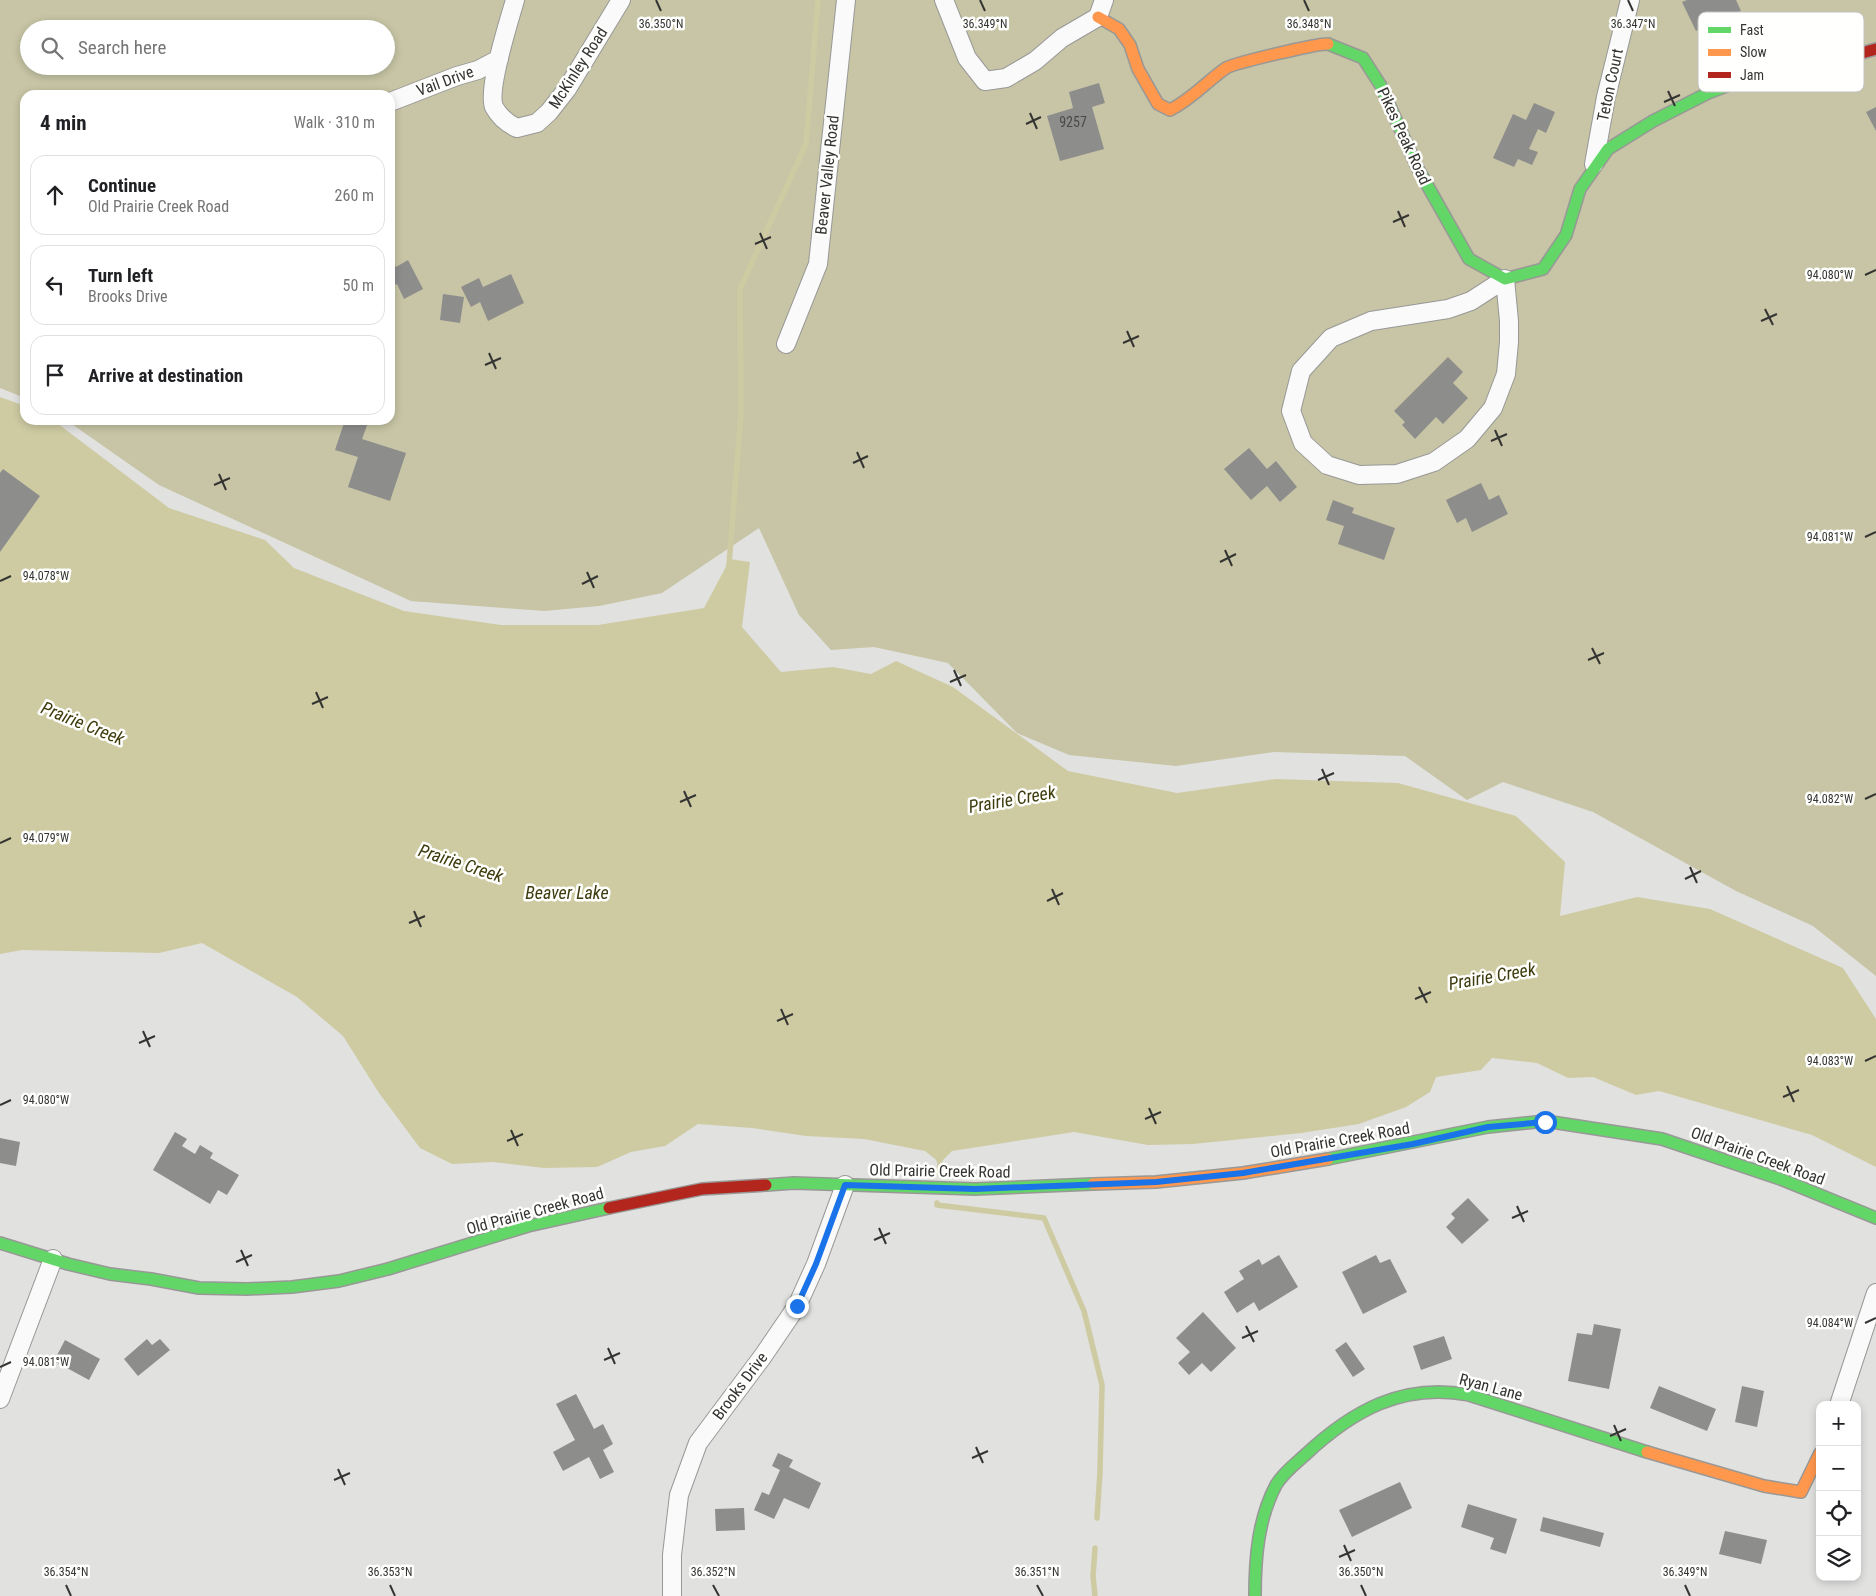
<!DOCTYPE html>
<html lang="en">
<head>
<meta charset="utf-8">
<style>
  body { margin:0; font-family:"Roboto Condensed",sans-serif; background:#f6f6f6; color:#202124 }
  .controls { position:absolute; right:15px; bottom:15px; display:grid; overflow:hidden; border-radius:10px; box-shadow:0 2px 8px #0003 }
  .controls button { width:45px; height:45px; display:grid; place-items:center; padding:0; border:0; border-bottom:1px solid #e0e0e0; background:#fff; color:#202124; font:25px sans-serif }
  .stop { position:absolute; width:15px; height:15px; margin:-11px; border:4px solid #1a73e8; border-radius:50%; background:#fff }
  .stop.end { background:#1a73e8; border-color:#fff; box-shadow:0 1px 5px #0008 }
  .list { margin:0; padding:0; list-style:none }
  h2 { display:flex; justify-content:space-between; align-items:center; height:65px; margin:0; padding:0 20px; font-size:21px }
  h2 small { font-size:16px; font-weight:400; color:#757577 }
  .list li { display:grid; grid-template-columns:32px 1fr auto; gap:15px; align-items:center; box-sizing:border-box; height:80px; margin:0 10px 10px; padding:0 10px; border:1px solid #e0e0e0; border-radius:15px }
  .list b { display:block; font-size:19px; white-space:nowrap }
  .list p { margin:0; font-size:16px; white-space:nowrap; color:#757577 }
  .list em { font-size:16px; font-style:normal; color:#757577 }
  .icon { flex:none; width:28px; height:28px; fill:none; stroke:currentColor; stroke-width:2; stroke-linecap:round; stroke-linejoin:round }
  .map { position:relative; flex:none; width:1876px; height:1596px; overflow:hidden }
  .search { position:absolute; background:#fff; box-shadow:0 2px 8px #0003; left:20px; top:20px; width:375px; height:55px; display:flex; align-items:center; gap:12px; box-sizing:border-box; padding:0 18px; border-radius:28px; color:#757577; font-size:19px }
  .panel { position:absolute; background:#fff; box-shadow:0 2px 8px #0003; left:20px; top:90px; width:375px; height:335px; border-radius:15px }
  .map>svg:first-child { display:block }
  .forest { fill:#c7c5a5; fill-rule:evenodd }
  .water { fill:#cecba3 }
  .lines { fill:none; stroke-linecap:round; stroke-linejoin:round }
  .stream { stroke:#cecba3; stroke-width:5.5 }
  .building { fill:#8d8d8c }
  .street-casing { stroke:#989897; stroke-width:20 }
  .fast-casing { stroke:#989897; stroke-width:14 }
  .slow-casing { stroke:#989897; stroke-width:14 }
  .jam-casing { stroke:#989897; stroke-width:14 }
  .street { stroke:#fafafa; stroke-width:18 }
  .fast { stroke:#63d668; stroke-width:11 }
  .slow { stroke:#ff974d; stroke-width:11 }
  .jam { stroke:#b3261e; stroke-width:11 }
  .route { stroke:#1a73e8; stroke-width:6 }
  .ticks { fill:none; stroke:#343432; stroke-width:2 }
  .labels { text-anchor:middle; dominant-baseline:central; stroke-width:5; stroke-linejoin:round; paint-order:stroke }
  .number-label { font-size:14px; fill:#4a4a48 }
  .street-label { font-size:16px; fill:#343432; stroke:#fffffe }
  .water-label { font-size:18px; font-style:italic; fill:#3e3b0d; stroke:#fffffe }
  .key { fill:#fffffe; stroke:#c2c2c1; stroke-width:1 }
  .key-label { font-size:14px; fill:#343432 }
  .ticks-label { font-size:12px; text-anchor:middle; fill:#343432; stroke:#fffffe; stroke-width:5; stroke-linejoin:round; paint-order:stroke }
</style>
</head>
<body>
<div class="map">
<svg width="1876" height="1596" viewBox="0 0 1876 1596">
  <rect width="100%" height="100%" fill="#e1e1df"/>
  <path class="forest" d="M0,0h1876v976l-63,-50 -77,-35 -143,-79 -90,-30 -36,18 -62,-44 -131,-4 -98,14 -107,-11 -52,-22 -69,-70 -74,-16 -43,3 -32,-35 -40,-87 -97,65 -63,13 -55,5 -133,-10 -252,-116 -93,-65h324v-325h-365v303l-25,-10zM29,29h357v37h-357z"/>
  <path class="water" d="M0,397l25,9v14h28l116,88 96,32 29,28 110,43 97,14h97l106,-17 26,-49 20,3 -8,65 39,45 52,-5 38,7 25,-13 57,26 115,84 109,22 99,-14 122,4 118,33 49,46 -5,54 77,-19 73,12 133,59 33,51v148l-64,-32 -153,-44 -23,4 -43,-18 -25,1 -31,-15 -45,-5 -11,12 -45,7 -6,15 -24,15 -47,17 -58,9 -108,11 -45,1 -74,-13 -122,19 -12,12 -15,-12 -61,-12 -58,-3 -54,-8 -54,-4 -33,22 -34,6 -34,15 -53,1 -52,-6 -40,2 -32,-16 -41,-55 -36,-57 -46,-39 -95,-54 -43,10 -137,-3 -22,4z"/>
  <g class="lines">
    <path class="stream" d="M729,565l12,-152 -1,-124 66,-145 12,-144
      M938,1156l2,7 -1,11
      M937,1203v2l107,13 40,93 18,74 -2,87 -3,46
      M1095,1548l-2,28 2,20"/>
  </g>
  <path class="building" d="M1687,0h49l5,11 -45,20 -14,-29z
    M1099,83l6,20 -13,4 12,42 -44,12 -13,-45 26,-8 -4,-16z
    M1534,103l21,9 -9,21 -8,-4 -9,20 9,3 -6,13 -14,-6 -4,8 -21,-9 20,-44 13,6z
    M1876,107v24l-10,-19z
    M390,256l6,11 12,-7 15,29 -19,10 -7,-15 -7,3z
    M511,274l13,29 -36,18 -8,-19 -9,5 -10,-20 18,-9 4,9z
    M443,294l21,3 -4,26 -20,-3z
    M1448,357l15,15 -10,11 15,15 -25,26 -7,-7 -21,22 -13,-14 3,-3 -11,-11z
    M345,420h24l-7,19 44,14 -16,48 -42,-14 10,-30 -23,-7z
    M1249,448l18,21 9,-8 21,26 -17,15 -13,-16 -16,14 -27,-31z
    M3,469l37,27 -40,56v-79z
    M1481,483l8,17 10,-5 9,19 -36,18 -6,-14 -9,5 -11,-23z
    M1333,500l21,8 -2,5 43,15 -11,32 -46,-16 6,-18 -18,-6z
    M175,1132l12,7 -5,7 13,8 5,-9 13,8 -3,5 29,17 -12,20 -9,-5 -8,14 -57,-34z
    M0,1138l20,4 -4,24 -16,-3z
    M1468,1198l21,22 -27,24 -16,-17 9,-9 -4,-4z
    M1279,1255l19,32 -39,24 -5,-9 -17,11 -13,-21 20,-13 -5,-8 20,-12 3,6z
    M1376,1255l4,8 10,-4 17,33 -44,22 -21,-42z
    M1203,1312l33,36 -25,24 -9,-9 -13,12 -11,-12 12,-11 -14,-14z
    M1594,1324l27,5 -12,60 -41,-8 9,-48 15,2z
    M1444,1336l8,23 -31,11 -8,-24z
    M147,1339l5,6 8,-6 10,11 -32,26 -14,-17z
    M65,1340l35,19 -11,21 -35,-19z
    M1346,1342l19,27 -12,8 -18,-27z
    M1659,1386l57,23 -9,22 -57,-23z
    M1742,1386l22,5 -7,36 -22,-5z
    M576,1394l18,35 9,-5 10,20 -10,6 11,22 -14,7 -11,-22 -26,14 -10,-19 22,-12 -19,-36z
    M778,1453l15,7 -4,7 32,16 -12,26 -25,-11 -10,21 -20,-9 8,-18 7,3 11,-25 -8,-4z
    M1400,1482l12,26 -60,29 -13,-27z
    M1468,1504l49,15 -11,35 -16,-5 4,-11 -33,-11z
    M744,1508l1,22 -29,1 -1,-22z
    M1543,1517l61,16 -4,14 -60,-16z
    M1725,1531l42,9 -6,24 -42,-10z"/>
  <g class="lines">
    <defs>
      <path id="street" d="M515,0c-6,21 -28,89 -21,107 5,9 14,17 23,21l20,-5 12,-11 18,-23 54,-89
        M944,0l23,58 18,23 21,-3 29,-17 27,-23 36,-21 6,-17
        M390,102l67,-26 21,-6 21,-11
        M1594,164l12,-67 24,-97
        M1505,279l4,42v21l-3,32 -13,34 -26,31 -33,23 -37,12 -38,1 -32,-10 -24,-22 -12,-32 10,-40 30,-33 40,-17 77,-12 23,-8z
        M786,344l32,-80 28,-264
        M0,1399l53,-140
        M1839,1405l37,-112
        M672,1596v-41l7,-60 19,-52 65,-87 34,-50 19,-42 29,-79"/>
      <path id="fast" d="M1328,44l35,14 18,28 36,81 52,92 36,20 38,-10 23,-34 14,-46 28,-40 45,-28 55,-28 61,-23 35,-5
        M1328,1159l160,-32 57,-6 117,18 121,41 93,38
        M766,1185l28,-2 181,6 118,-5
        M0,1243l68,21 42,10 41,5 48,9 48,1 45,-2 47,-6 49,-12 140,-43 81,-18
        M1255,1596c0,-38 3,-77 21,-111 7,-12 19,-21 29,-30 47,-44 98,-73 164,-60l178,57"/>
      <path id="slow" d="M1098,17l21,12 11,16 8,24 20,35 12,6c22,-11 36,-28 56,-42 8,-5 93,-25 102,-24
        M1093,1184l63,-2 87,-9 85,-14
        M1647,1452l117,34 37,6 19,-39"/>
      <path id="jam" d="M1804,65l25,-3 47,-13
        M609,1208l93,-19 64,-4"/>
    </defs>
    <use href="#street" class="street-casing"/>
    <use href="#fast" class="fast-casing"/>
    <use href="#slow" class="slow-casing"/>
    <use href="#jam" class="jam-casing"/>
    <use href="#street" class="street"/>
    <use href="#fast" class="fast"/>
    <use href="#slow" class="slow"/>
    <use href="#jam" class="jam"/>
  </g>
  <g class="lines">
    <path class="route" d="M797,1306l19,-42 29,-79 130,4 181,-7 87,-9 170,-29 75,-17 57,-5"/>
  </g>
  <path class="ticks" d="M656,0l5,11M980,0l5,11M1304,0l5,11M1628,0l5,11M1668,91l7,15M1664,102l16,-7M1030,113l7,16M1026,124l15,-7M1398,211l7,16M1393,222l16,-7M760,233l7,16M755,244l16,-7M1865,275l11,-5M1765,309l8,16M1761,321l16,-7M1127,331l7,16M1123,343l16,-7M489,353l7,16M485,365l16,-7M1495,430l7,16M1491,441l16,-7M857,452l7,16M853,463l15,-7M219,474l7,16M214,485l16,-7M1865,537l11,-5M1225,550l7,16M1220,562l16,-8M587,572l7,16M0,581l11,-5M582,584l16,-8M1592,648l8,16M1588,660l16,-7M954,670l7,16M950,682l16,-7M316,692l7,16M312,704l16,-7M1322,769l7,16M1318,780l16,-7M684,791l7,16M1865,799l11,-5M680,802l16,-7M0,843l11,-5M1690,867l7,16M1685,879l16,-8M1052,889l7,16M1047,901l16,-8M414,911l7,16M409,923l16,-7M1419,987l8,16M1415,999l16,-7M781,1009l7,16M777,1021l16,-7M143,1031l7,16M139,1043l16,-7M1865,1061l11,-5M1787,1086l7,16M1783,1097l16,-7M0,1105l11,-5M1149,1108l7,16M1145,1119l16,-7M511,1130l7,16M507,1141l16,-7M1517,1206l7,16M1512,1218l16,-7M879,1228l7,16M874,1240l16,-7M241,1250l7,16M236,1262l16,-7M1865,1323l11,-5M1246,1326l8,16M1242,1338l16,-7M608,1348l7,16M604,1360l16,-7M0,1367l11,-5M1614,1425l7,16M1610,1436l16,-7M976,1447l7,16M972,1458l16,-7M338,1469l7,16M334,1480l16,-7M1344,1545l7,16M1339,1557l16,-7M66,1585l5,11M390,1585l5,11M713,1585l6,11M1037,1585l6,11M1361,1585l5,11M1685,1585l5,11"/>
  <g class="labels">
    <g class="number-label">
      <text x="1073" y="122">9257</text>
    </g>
    <g class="street-label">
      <text transform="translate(578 68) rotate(-57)">McKinley Road</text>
      <text transform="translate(445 81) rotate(-20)">Vail Drive</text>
      <text transform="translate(1610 85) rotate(-78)">Teton Court</text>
      <text transform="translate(1404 136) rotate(65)">Pikes Peak Road</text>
      <text transform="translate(827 175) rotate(-84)">Beaver Valley Road</text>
      <text transform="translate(1340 1140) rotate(-10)">Old Prairie Creek Road</text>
      <text transform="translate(1758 1156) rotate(20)">Old Prairie Creek Road</text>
      <text transform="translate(940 1171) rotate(1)">Old Prairie Creek Road</text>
      <text transform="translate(535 1211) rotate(-15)">Old Prairie Creek Road</text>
      <text transform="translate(740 1386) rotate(-53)">Brooks Drive</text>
      <text transform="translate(1491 1387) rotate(15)">Ryan Lane</text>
    </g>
    <g class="water-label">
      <text transform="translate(83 723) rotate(22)">Prairie Creek</text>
      <text transform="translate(1012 799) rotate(-10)">Prairie Creek</text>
      <text transform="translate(461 863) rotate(18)">Prairie Creek</text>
      <text x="567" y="892">Beaver Lake</text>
      <text transform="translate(1492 976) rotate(-10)">Prairie Creek</text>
    </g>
  </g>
  <rect x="1698" y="12" width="166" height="80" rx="8" class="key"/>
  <rect x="1708" y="27" width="23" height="6" fill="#63d668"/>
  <rect x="1708" y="49" width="23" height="7" fill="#ff974d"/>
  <rect x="1708" y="72" width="23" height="6" fill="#b3261e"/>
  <g class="key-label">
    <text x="1740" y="35">Fast</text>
    <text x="1740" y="57">Slow</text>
    <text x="1740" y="80">Jam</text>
  </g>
  <g class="ticks-label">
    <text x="1309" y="28">36.348°N</text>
    <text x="1633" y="28">36.347°N</text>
    <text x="661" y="28">36.350°N</text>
    <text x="985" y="28">36.349°N</text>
    <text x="1830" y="279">94.080°W</text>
    <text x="1830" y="541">94.081°W</text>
    <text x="46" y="580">94.078°W</text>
    <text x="1830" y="803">94.082°W</text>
    <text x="46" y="842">94.079°W</text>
    <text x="1830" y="1065">94.083°W</text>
    <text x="46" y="1104">94.080°W</text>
    <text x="1830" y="1327">94.084°W</text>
    <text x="46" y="1366">94.081°W</text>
    <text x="66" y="1576">36.354°N</text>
    <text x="390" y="1576">36.353°N</text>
    <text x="713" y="1576">36.352°N</text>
    <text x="1037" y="1576">36.351°N</text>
    <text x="1361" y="1576">36.350°N</text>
    <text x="1685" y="1576">36.349°N</text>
  </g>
</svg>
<div class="controls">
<button>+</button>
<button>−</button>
<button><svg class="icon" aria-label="locate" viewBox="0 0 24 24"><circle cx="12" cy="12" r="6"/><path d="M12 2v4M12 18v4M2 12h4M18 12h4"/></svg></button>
<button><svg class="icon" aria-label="layers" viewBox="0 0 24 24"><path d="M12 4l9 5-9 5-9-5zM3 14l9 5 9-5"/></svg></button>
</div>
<div class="stop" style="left:1545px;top:1122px"></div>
<div class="stop end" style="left:797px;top:1306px"></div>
<div class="search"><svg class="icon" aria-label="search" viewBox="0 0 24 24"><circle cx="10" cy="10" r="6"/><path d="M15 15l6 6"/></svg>Search here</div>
<section class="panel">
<h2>4 min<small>Walk · 310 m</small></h2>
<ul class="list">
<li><svg class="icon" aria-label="ahead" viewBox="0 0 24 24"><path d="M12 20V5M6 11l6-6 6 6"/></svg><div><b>Continue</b><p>Old Prairie Creek Road</p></div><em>260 m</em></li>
<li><svg class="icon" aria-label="left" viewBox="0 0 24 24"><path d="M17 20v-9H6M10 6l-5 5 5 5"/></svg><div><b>Turn left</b><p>Brooks Drive</p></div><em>50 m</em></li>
<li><svg class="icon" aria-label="arrive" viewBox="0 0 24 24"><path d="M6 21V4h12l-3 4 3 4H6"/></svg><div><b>Arrive at destination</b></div></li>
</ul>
</section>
</div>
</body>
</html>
